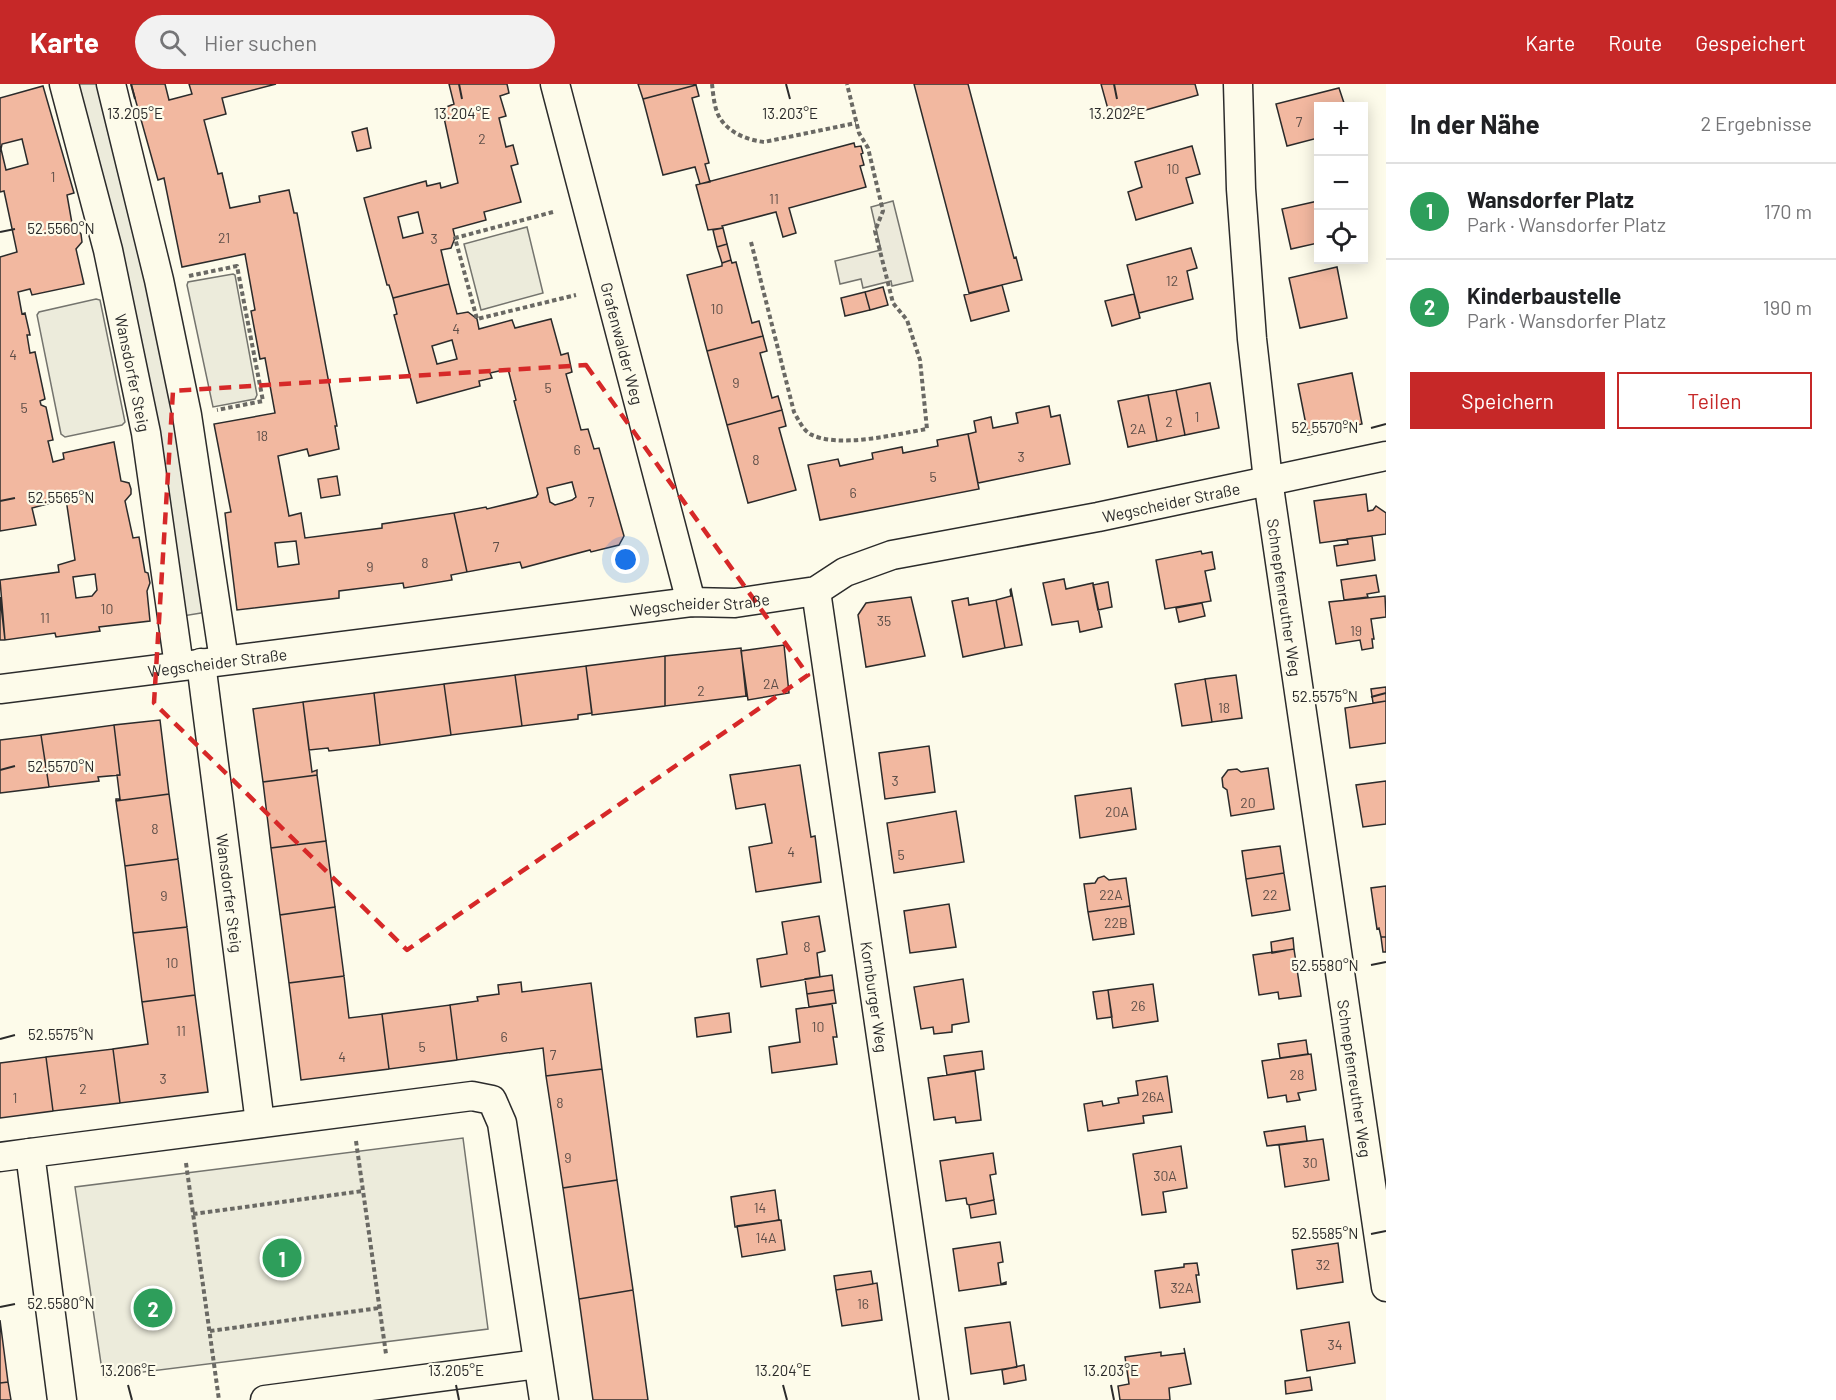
<!DOCTYPE html>
<html lang="de">
<head>
<meta charset="utf-8">
<style>
  body { margin:0; font-family:Barlow,sans-serif; background:#f2f2f2; color:#202124 }
  .controls { position:absolute; right:18px; top:18px; display:grid; overflow:hidden; border-radius:0px; box-shadow:0 3px 15px #0003 }
  .controls button { width:54px; height:54px; display:grid; place-items:center; padding:0; border:0; border-bottom:2px solid #e0e0e0; background:#fff; color:#202124; font:30px sans-serif }
  .you { position:absolute; left:626px; top:476px; width:21px; height:21px; margin:-15px; border:4px solid #fff; border-radius:50%; background:#1a73e8; box-shadow:0 0 0 9px #1a73e833 }
  .badge { display:grid; place-items:center; width:39px; height:39px; border-radius:50%; background:#c62828; color:#fff; font-size:20px; font-weight:700 }
  .pin { position:absolute; translate:-50% -50%; border:3px solid #fff; box-shadow:0 2px 6px #0006 }
  .list { margin:0; padding:0; list-style:none }
  h2 { display:flex; justify-content:space-between; align-items:center; height:78px; margin:0; padding:0 24px; font-size:26px }
  h2 small { font-size:20px; font-weight:400; color:#757577 }
  .list li { display:grid; grid-template-columns:39px 1fr auto; gap:18px; align-items:center; box-sizing:border-box; height:96px; padding:0 24px; border-top:2px solid #e0e0e0 }
  .list b { display:block; font-size:22px; white-space:nowrap }
  .list p { margin:0; font-size:20px; white-space:nowrap; color:#757577 }
  .list em { font-size:20px; font-style:normal; color:#757577 }
  .actions { display:flex; gap:12px; padding:18px 24px }
  .actions a { flex:1; padding:14px 0; border:2px solid #c62828; border-radius:0px; text-align:center; font-size:21px; color:#c62828 }
  .actions .main { background:#c62828; color:#fff }
  .icon { flex:none; width:33px; height:33px; fill:none; stroke:currentColor; stroke-width:2; stroke-linecap:round; stroke-linejoin:round }
  .map { position:relative; flex:none; width:1386px; height:1316px; overflow:hidden }
  header { display:flex; align-items:center; gap:36px; box-sizing:border-box; height:84px; padding:0 30px; background:#c62828; color:#fff }
  header strong { font-size:28px }
  nav { display:flex; gap:33px; margin-inline-start:auto; font-size:21px }
  .search { width:420px; height:54px; background:#f2f2f2; display:flex; align-items:center; gap:15px; box-sizing:border-box; padding:0 21px; border-radius:33px; color:#757577; font-size:22px }
  main { display:flex }
  aside { flex:1; background:#fff }
  .map>svg:first-child { display:block }
  .green { fill:#ecebdb; stroke:#74746e; stroke-width:1.5 }
  .parking { fill:#eceadb; stroke:#74746e; stroke-width:1.5 }
  .building { fill:#f2b8a0; stroke:#2b2b2b; stroke-width:1.5; fill-rule:evenodd }
  .lines { fill:none; stroke-linecap:round; stroke-linejoin:round }
  .street-casing { stroke:#2b2b2b; stroke-width:31 }
  .path { stroke:#6a6964; stroke-width:4; stroke-dasharray:4.5 3; stroke-linecap:butt }
  .street { stroke:#fdfbea; stroke-width:28 }
  .marked { fill:none; stroke:#d62828; stroke-width:4.5; stroke-dasharray:12 8; stroke-linejoin:round }
  .ticks { fill:none; stroke:#2b2b2b; stroke-width:2 }
  .labels { text-anchor:middle; dominant-baseline:central; stroke-width:4.5; stroke-linejoin:round; paint-order:stroke }
  .number-label { font-size:14px; fill:#5d4e48 }
  .street-label { font-size:16px; fill:#2b2b2b; stroke:#fdfbea }
  .ticks-label { font-size:15px; text-anchor:middle; fill:#2b2b2b; stroke:#fdfbea; stroke-width:4.5; stroke-linejoin:round; paint-order:stroke }
</style>
</head>
<body>
<header>
<strong>Karte</strong>
<div class="search"><svg class="icon" aria-label="search" viewBox="0 0 24 24"><circle cx="10" cy="10" r="6"/><path d="M15 15l6 6"/></svg>Hier suchen</div>
<nav><a>Karte</a><a>Route</a><a>Gespeichert</a></nav>
</header>
<main>
<div class="map">
<svg width="1386" height="1316" viewBox="0 0 1386 1316">
  <rect width="100%" height="100%" fill="#fdfbea"/>
  <path class="green" d="M77,0h24l57,225 47,301 -4,3 -18,3z
    M527,143l16,66 -62,17 -17,-66z
    M233,190l2,1 22,120 -2,4 -42,8 -26,-122 1,-3z
    M96,215l4,1 25,122 -3,3 -57,12 -4,-3 -24,-119 2,-3z
    M463,1054l25,191 -385,48 -28,-190z"/>
  <path class="parking" d="M893,117l20,80 -21,5 -1,-5 -28,7 -2,-9 -21,5 -5,-23 46,-11 -10,-43z"/>
  <path class="building" d="M131,0h34l4,16 23,-6 -3,-10h87l-54,14 4,16 -22,6 14,54 4,-1 8,35 30,-6 -1,-6 30,-6 5,23h3l40,213h-2l4,23 -30,7 -2,-7 -29,7 11,60 12,-3 4,25 77,-10v-4l72,-11 13,59 -16,3 1,5 -48,8 -1,-5 -64,8v7l-102,12 -12,-97 6,-1 -17,-88 61,-11 -10,-55 -5,1 -9,-48 4,-1 -10,-56 -63,13 -18,-89 -6,2zM296,457l3,23 -21,3 -3,-24z
    M449,0h58l2,9 -9,3 6,20 -7,2 7,29 7,-2 5,19 -7,2 10,36 -37,10 2,8 -33,9 2,9 -4,10 -10,2 8,34 -56,14 -4,-13h-2l-23,-87 62,-17 1,5 13,-3 1,5 17,-5 -15,-70 3,-6 8,-3zM418,128l5,21 -20,5 -5,-21z
    M638,0h58v1l-53,14z
    M914,0h54l46,174 2,-1 6,23 -53,13z
    M1101,0h94l3,11 -87,25z
    M696,1l3,11 -7,2 17,65 -4,1 5,18 -10,2 -5,-17 -32,8 -20,-76z
    M43,2l31,107 -7,2 6,34 3,-1 5,6 1,8 -6,7 8,35 -52,11 -2,-6 -12,3 4,22 3,-1 5,22h-3l3,18 5,-1 10,47 -5,2 1,4 5,2 7,33 -5,1 5,21 11,-3 -1,-6 51,-11 7,39 8,2 2,6v5l-6,7 8,37 6,-1 6,35 3,1 2,10 -3,8 3,30 -51,6 1,4 -44,6 -1,-4 -50,7 -5,-60 59,-8 -1,-7 17,-5 -9,-61 -34,9 4,17 -36,6v-274l17,-5 -13,-61 -4,1v-94zM22,55l6,25 -22,6 -5,-21 1,-5zM95,490l2,16 -5,6 -16,2 -3,-21z
    M1339,4l6,18h-27v32l-31,8 -11,-42z
    M367,44l4,20 -14,3 -5,-19z
    M854,59l1,4 6,-1 2,7 -2,1 3,11 -4,1 6,21 -77,21 7,25 -13,4 -7,-25 -54,14 1,2 -15,2 -12,-45z
    M1192,62l8,28 -14,4 7,25 -57,17 -8,-28 14,-5 -7,-25z
    M1318,117v42l-27,6 -9,-40z
    M723,144l4,16 -10,3 -4,-17z
    M727,160l4,16 -9,3 -5,-16z
    M1191,164l6,20 -10,3 6,28 -54,14 -12,-48z
    M731,176l1,3 4,-1 16,61 7,-2 4,15 -56,15 -20,-76 35,-9v-3z
    M1337,183l10,51 -47,10 -11,-50z
    M449,200l8,30 11,-2 9,7 2,10 33,-9 3,8 36,-9 10,36 7,-2 4,19 -6,2 15,56 7,-1 6,20 5,-1 25,88 -5,9 -28,7 -1,-2 -68,18 -2,-6 -53,10 -13,-59 32,-6 1,2 49,-12 2,-3 -24,-93 2,-1 -8,-31 -18,4 2,5 -13,3 1,5 -63,17 -23,-88 3,-1 -4,-16zM452,256l5,19 -20,5 -5,-18zM572,398l4,15 -4,3 -17,5 -5,-3 -3,-14z
    M1002,201l7,26 -38,10 -7,-26z
    M883,203l5,18 -18,5 -5,-18z
    M865,208l5,18 -25,6 -4,-18z
    M1134,210l6,24 -28,8 -7,-25z
    M763,252l4,15 -7,2 12,45 6,-2 4,14 -55,15 -20,-74z
    M1352,289l10,51 -54,11 -10,-51z
    M1210,299l9,45 -34,7 -9,-45z
    M1176,306l9,45 -28,6 -9,-46z
    M1148,311l9,46 -29,6 -10,-46z
    M1049,322l2,11 9,-2 10,49 -92,19 -10,-49 8,-2 -2,-11 17,-4 2,11 25,-5 -2,-10z
    M782,326l4,16 -7,2 17,62 -48,13 -21,-78z
    M968,350l11,55 -159,31 -12,-55 30,-6 2,7 33,-7 -1,-6 30,-6 1,6 35,-7 -1,-6z
    M337,392l3,19 -19,3 -3,-19z
    M1366,410l2,17 5,-1 3,-4 10,7v21l-66,9 -6,-42z
    M1372,452l3,24 -38,6 -3,-20 14,-2 -1,-5z
    M1201,467l1,3 10,-2 3,17 -10,2 6,30 -46,8 -9,-49z
    M1376,491l3,17 -12,2 1,3 -24,3 -3,-20z
    M1064,495l2,10 27,-6 9,44 -22,5 -2,-11 -26,4 -9,-42z
    M1108,498l4,25 -14,3 -5,-25z
    M1011,505l11,56 -17,3 -9,-48 15,-4 -1,-6z
    M1385,512l1,21 -15,2 3,20h-2l1,9 -11,2 -2,-10 -24,4 -7,-42z
    M0,513l5,43h-5z
    M911,513l14,59 -59,11 -8,-52 8,-12z
    M968,514l1,7 27,-5 9,48 -42,9 -11,-56z
    M1202,519l3,13 -26,6 -3,-14z
    M784,561l5,48 -41,7 -7,-49z
    M741,564l5,48 -81,10v-50z
    M665,572v50l-73,9 -6,-49z
    M586,582l6,47 -14,2v4l-56,7 -7,-51z
    M515,591l7,51 -71,9 -7,-51z
    M1236,591l6,43 -30,4 -7,-43z
    M1205,595l7,43 -30,4 -7,-42z
    M444,600l7,51 -71,10 -6,-52z
    M1386,603v14l-13,2 -2,-14z
    M374,609l6,52 -51,6 -1,-3 -19,2 -6,-48z
    M1386,617v42l-36,5 -5,-40z
    M303,618l9,70 5,-2v5l-54,7 -10,-73z
    M160,636l9,74 -53,7v-2h4l-3,-24h3l-6,-50z
    M114,641l6,50 -22,2 1,4 -50,6 -8,-52z
    M41,651l8,52 -49,6v-53z
    M929,662l6,46 -50,7 -6,-46z
    M800,681l11,72 4,-1 6,46 -65,10 -7,-45 23,-4 -7,-39 -29,5 -6,-34z
    M1268,684l6,41 -43,7 -4,-26 -4,-3 -1,-9 6,-8 9,-1 4,3z
    M317,691l9,66 -55,7 -8,-66z
    M1386,697v43l-23,3 -7,-42z
    M1131,704l5,41 -56,9 -5,-42z
    M169,710l9,65 -53,7 -9,-65z
    M956,727l8,51 -70,11 -7,-50z
    M326,757l9,66 -55,8 -9,-67z
    M1280,762l4,27 -38,6 -4,-28z
    M178,775l9,68 -54,6 -8,-67z
    M1284,789l6,37 -38,6 -6,-37z
    M1104,792l5,4 17,-2 4,28 -42,6 -4,-28 11,-1 3,-5z
    M1386,802v51h-5l-2,-9 -2,1 -6,-41z
    M949,820l7,43 -46,6 -6,-42z
    M1130,822l4,28 -41,6 -5,-28z
    M335,823l9,69 -55,7 -9,-68z
    M819,832l6,35 -8,2 3,24 -59,10 -4,-28 30,-5 -5,-32z
    M187,843l8,68 -53,7 -9,-69z
    M1381,853h5v15h-3z
    M1293,854l1,11 -22,4 -1,-11z
    M1294,865l7,47 -22,3 -1,-7 -19,3 -6,-40z
    M832,891l2,15 -27,4 -2,-15z
    M344,892l5,42 33,-4 7,55 -88,11 -12,-97z
    M963,895l6,43 -17,3v7l-18,2 -1,-7 -12,2 -7,-42z
    M521,898l1,10 69,-9 11,86 -56,7 -3,-28 -86,12 -7,-55 28,-4 -1,-4 22,-3 -1,-9z
    M1153,900l5,37 -45,7 -5,-38z
    M834,906l2,13 -27,4 -2,-13z
    M1108,906l4,27 -15,2 -4,-27z
    M195,911l13,97 -88,11 -7,-54 35,-5 -6,-42z
    M832,920l5,33h-4l4,27 -65,9 -3,-26 31,-5 -4,-33z
    M450,921l7,55 -68,9 -7,-55z
    M729,929l2,19 -34,5 -2,-19z
    M1306,956l2,14 -28,4 -2,-14z
    M113,965l7,54 -67,8 -7,-54z
    M982,967l2,18 -37,6 -3,-19z
    M1311,970l5,36 -18,3 2,7 -13,2 -1,-7 -18,3 -6,-37z
    M46,973l7,54 -53,7v-55z
    M602,985l15,111 -54,8 -17,-112z
    M975,987l6,49 -25,3 -1,-6 -21,3 -6,-42z
    M1167,992l5,36 -29,4 1,7 -56,8 -4,-27 18,-3 1,5 16,-3 -1,-5 20,-3 -2,-14z
    M1305,1042l2,15 -40,5 -3,-14z
    M1323,1055l6,41 -44,7 -6,-42z
    M1181,1062l6,42 -24,4 3,20 -24,3 -9,-61z
    M993,1069l3,21 -6,1 4,25 -25,5 -2,-1 -1,-6 -20,3 -6,-40z
    M617,1096l16,110 -54,9 -16,-111z
    M775,1106l4,30 -44,7 -4,-30z
    M994,1116l2,14 -25,4 -2,-13z
    M781,1136l4,30 -43,7 -5,-31z
    M1000,1158l3,20 -5,1 3,21 5,-2v2l-47,7 -6,-42z
    M1338,1159l5,39 -46,7 -5,-39z
    M1197,1179l2,12h-3l4,27 -40,6 -5,-37 29,-4v-3z
    M871,1187l2,13 -37,6 -2,-14z
    M877,1199l5,37 -40,6 -6,-36z
    M633,1206l15,110h-55l-14,-101z
    M0,1236l8,62 -8,1z
    M1010,1238l7,45 -46,7 -6,-46z
    M1349,1238l6,41 -48,8 -6,-41z
    M1184,1264l7,36 -22,4 1,12h-50l-2,-14 11,-2 -4,-27 36,-5v4l24,-3z
    M1024,1281l2,15 -22,4 -2,-14z
    M1310,1293l2,13 -26,4 -1,-13z
    M8,1298l3,18h-11v-17z"/>
  <g class="lines">
    <defs>
      <g id="street">
        <path id="s1" d="M64,0l44,166 38,183 33,233"/>
        <path d="M111,0l48,196 28,135 37,245"/>
        <path id="s2" d="M555,0l136,518"/>
        <path id="s3" d="M1238,0l3,105 11,150 16,141 118,807"/>
        <path id="s4" d="M816,507l118,809"/>
        <path id="s5" d="M201,579l59,460"/>
        <path id="s6" d="M0,605l691,-87 44,1 81,-12 29,-19 47,-17 206,-38 288,-61"/>
        <path d="M0,1073l30,-4"/>
        <path d="M62,1316l-32,-247 442,-57 20,4 10,23 42,277"/>
        <path d="M265,1316l273,-36"/>
      </g>
    </defs>
    <use href="#street" class="street-casing"/>
    <path class="path" d="M712,0c1,9 2,20 5,28 7,19 29,28 47,30l92,-19
      M553,128l-98,26 22,81 99,-24
      M751,158l43,170c4,7 9,18 16,22 28,15 87,0 117,-5l-7,-69 -13,-40 -14,-17 -18,-72 8,-20 -15,-63 -9,-15 -12,-49
      M189,192l48,-10 26,135 -46,9
      M356,1057l30,213
      M186,1079l33,237
      M193,1130l170,-23
      M210,1247l169,-23"/>
    <use href="#street" class="street"/>
  </g>
  <path class="marked" d="M586,281l222,310 -401,275 -253,-247 19,-312z"/>
  <path class="ticks" d="M131,0l4,15M459,0l3,15M786,0l4,15M1114,0l3,15M0,148l15,-3M1371,344l15,-4M0,417l15,-3M1371,613l15,-4M0,686l15,-4M1371,881l15,-3M0,955l15,-4M1371,1150l15,-3M0,1223l15,-3M128,1301l4,15M456,1301l3,15M783,1301l4,15M1111,1301l3,15"/>
  <g class="labels">
    <g class="number-label">
      <text x="1299" y="37">7</text>
      <text x="482" y="54">2</text>
      <text x="1173" y="84">10</text>
      <text x="53" y="92">1</text>
      <text x="774" y="114">11</text>
      <text x="224" y="153">21</text>
      <text x="434" y="154">3</text>
      <text x="1172" y="196">12</text>
      <text x="717" y="224">10</text>
      <text x="456" y="244">4</text>
      <text x="13" y="270">4</text>
      <text x="736" y="298">9</text>
      <text x="548" y="303">5</text>
      <text x="24" y="323">5</text>
      <text x="1197" y="332">1</text>
      <text x="1169" y="337">2</text>
      <text x="1138" y="344">2A</text>
      <text x="262" y="351">18</text>
      <text x="577" y="365">6</text>
      <text x="1021" y="372">3</text>
      <text x="756" y="375">8</text>
      <text x="933" y="392">5</text>
      <text x="853" y="408">6</text>
      <text x="591" y="417">7</text>
      <text x="496" y="462">7</text>
      <text x="425" y="478">8</text>
      <text x="370" y="482">9</text>
      <text x="107" y="524">10</text>
      <text x="45" y="533">11</text>
      <text x="884" y="536">35</text>
      <text x="1356" y="546">19</text>
      <text x="771" y="599">2A</text>
      <text x="701" y="606">2</text>
      <text x="1224" y="623">18</text>
      <text x="895" y="696">3</text>
      <text x="1248" y="718">20</text>
      <text x="1117" y="727">20A</text>
      <text x="155" y="744">8</text>
      <text x="791" y="767">4</text>
      <text x="901" y="770">5</text>
      <text x="1111" y="810">22A</text>
      <text x="1270" y="810">22</text>
      <text x="164" y="811">9</text>
      <text x="1116" y="838">22B</text>
      <text x="807" y="862">8</text>
      <text x="172" y="878">10</text>
      <text x="1138" y="921">26</text>
      <text x="818" y="942">10</text>
      <text x="181" y="946">11</text>
      <text x="504" y="952">6</text>
      <text x="422" y="962">5</text>
      <text x="553" y="970">7</text>
      <text x="342" y="972">4</text>
      <text x="1297" y="990">28</text>
      <text x="163" y="994">3</text>
      <text x="83" y="1004">2</text>
      <text x="1153" y="1012">26A</text>
      <text x="15" y="1013">1</text>
      <text x="560" y="1018">8</text>
      <text x="568" y="1073">9</text>
      <text x="1310" y="1078">30</text>
      <text x="1165" y="1091">30A</text>
      <text x="760" y="1123">14</text>
      <text x="766" y="1153">14A</text>
      <text x="1323" y="1180">32</text>
      <text x="1182" y="1203">32A</text>
      <text x="863" y="1219">16</text>
      <text x="1335" y="1260">34</text>
    </g>
    <g class="street-label">
      <text stroke="none"><textPath href="#s2" startOffset="268">Grafenwalder Weg</textPath></text>
      <text stroke="none"><textPath href="#s1" startOffset="297">Wansdorfer Steig</textPath></text>
      <text stroke="none"><textPath href="#s6" startOffset="1191">Wegscheider Straße</textPath></text>
      <text stroke="none"><textPath href="#s3" startOffset="516">Schnepfenreuther Weg</textPath></text>
      <text stroke="none"><textPath href="#s6" startOffset="705">Wegscheider Straße</textPath></text>
      <text stroke="none"><textPath href="#s6" startOffset="219">Wegscheider Straße</textPath></text>
      <text stroke="none"><textPath href="#s5" startOffset="232">Wansdorfer Steig</textPath></text>
      <text stroke="none"><textPath href="#s4" startOffset="410">Kornburger Weg</textPath></text>
      <text stroke="none"><textPath href="#s3" startOffset="1002">Schnepfenreuther Weg</textPath></text>
    </g>
  </g>
  <g class="ticks-label">
    <text x="135" y="35">13.205°E</text>
    <text x="790" y="35">13.203°E</text>
    <text x="462" y="35">13.204°E</text>
    <text x="1117" y="35">13.202°E</text>
    <text x="61" y="150">52.5560°N</text>
    <text x="1325" y="349">52.5570°N</text>
    <text x="61" y="419">52.5565°N</text>
    <text x="1325" y="618">52.5575°N</text>
    <text x="61" y="688">52.5570°N</text>
    <text x="1325" y="887">52.5580°N</text>
    <text x="61" y="956">52.5575°N</text>
    <text x="1325" y="1155">52.5585°N</text>
    <text x="61" y="1225">52.5580°N</text>
    <text x="128" y="1292">13.206°E</text>
    <text x="456" y="1292">13.205°E</text>
    <text x="783" y="1292">13.204°E</text>
    <text x="1111" y="1292">13.203°E</text>
  </g>
</svg>
<div class="controls">
<button>+</button>
<button>−</button>
<button><svg class="icon" aria-label="locate" viewBox="0 0 24 24"><circle cx="12" cy="12" r="6"/><path d="M12 2v4M12 18v4M2 12h4M18 12h4"/></svg></button>
</div>
<div class="you"></div>
<div class="pin badge" style="left:282px;top:1174px;background:#2e9e5b">1</div>
<div class="pin badge" style="left:153px;top:1224px;background:#2e9e5b">2</div>
</div>
<aside>
<h2>In der Nähe<small>2 Ergebnisse</small></h2>
<ul class="list">
<li><span class="badge" style="background:#2e9e5b">1</span><div><b>Wansdorfer Platz</b><p>Park · Wansdorfer Platz</p></div><em>170 m</em></li>
<li><span class="badge" style="background:#2e9e5b">2</span><div><b>Kinderbaustelle</b><p>Park · Wansdorfer Platz</p></div><em>190 m</em></li>
</ul>
<div class="actions"><a class="main">Speichern</a><a>Teilen</a></div>
</aside>
</main>
</body>
</html>
